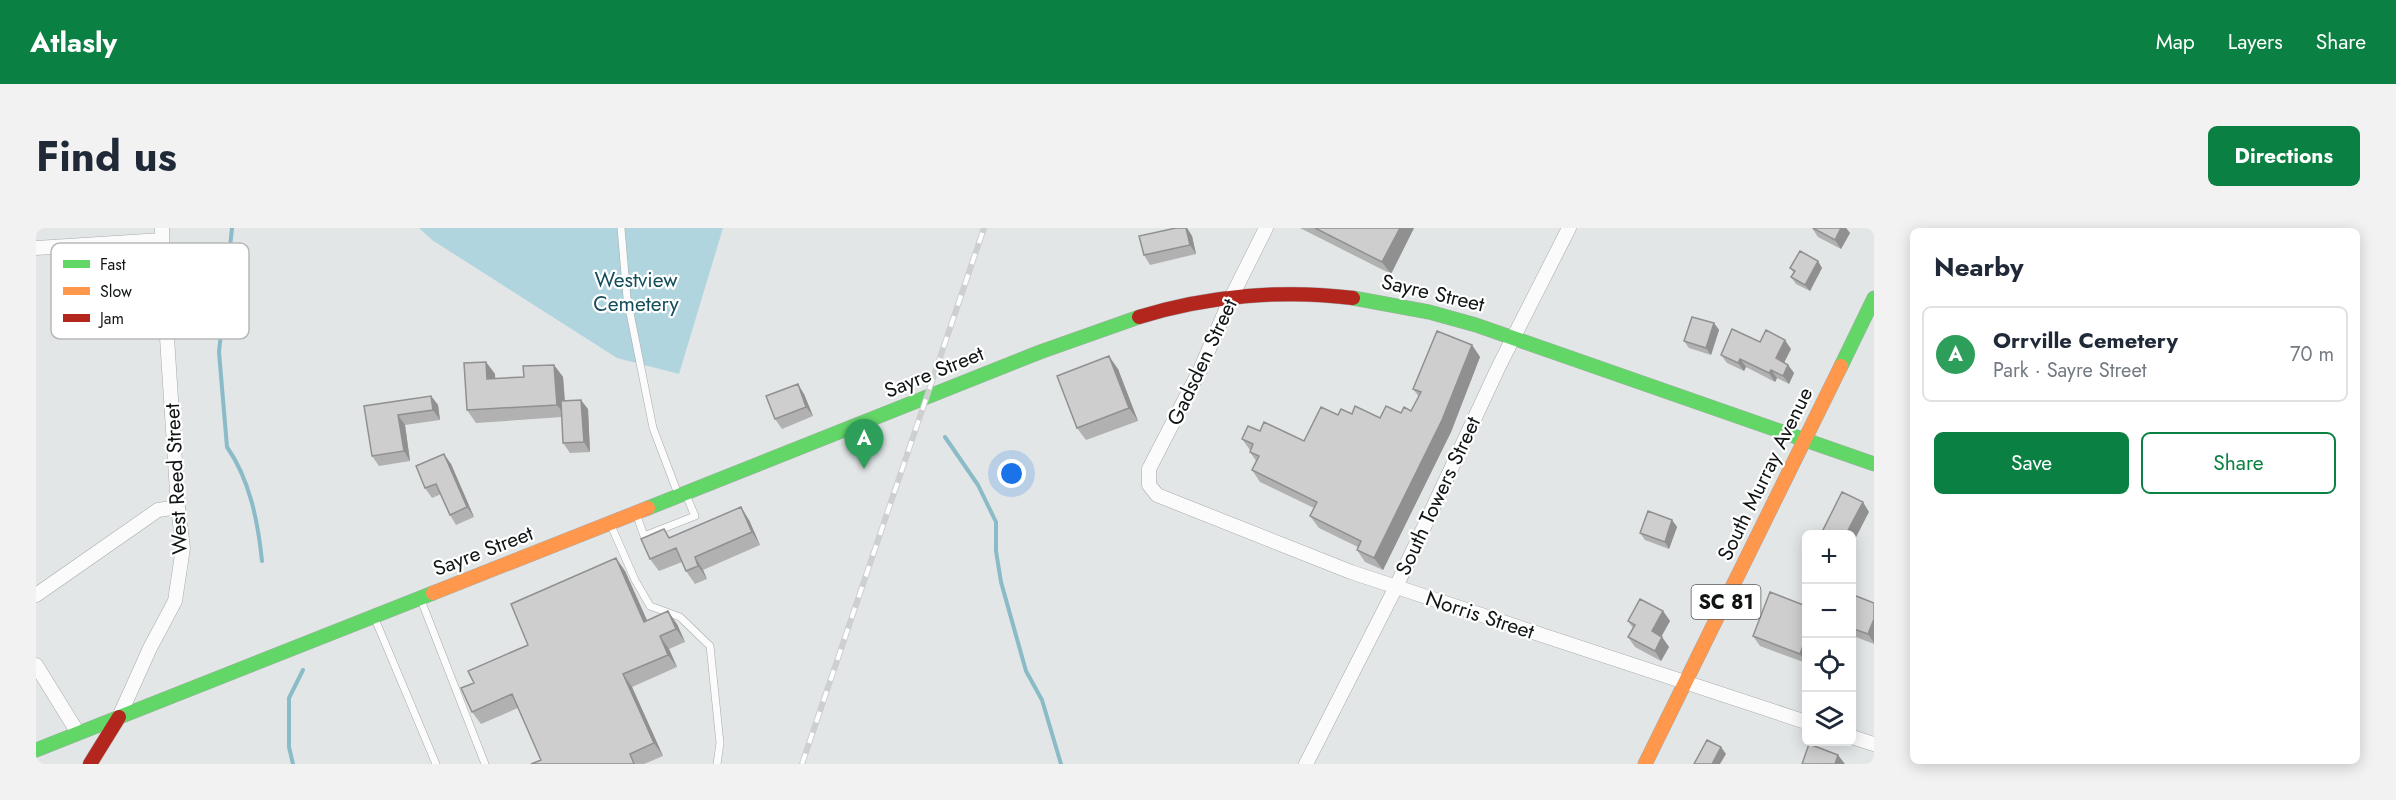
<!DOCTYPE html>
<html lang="en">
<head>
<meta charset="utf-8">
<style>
  body { margin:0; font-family:Jost,sans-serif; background:#f2f2f3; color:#1f2937 }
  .controls { position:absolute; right:18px; bottom:18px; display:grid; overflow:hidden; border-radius:9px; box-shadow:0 3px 15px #0003 }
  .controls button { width:54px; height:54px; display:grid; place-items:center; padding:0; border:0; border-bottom:2px solid #e0e1e3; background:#fff; color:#1f2937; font:30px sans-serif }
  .you { position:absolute; left:976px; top:246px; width:21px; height:21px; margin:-15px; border:4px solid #fff; border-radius:50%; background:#1a73e8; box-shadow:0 0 0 9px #1a73e833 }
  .badge { display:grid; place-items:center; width:39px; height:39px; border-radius:50%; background:#0b8043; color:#fff; font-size:20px; font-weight:700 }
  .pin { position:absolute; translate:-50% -50px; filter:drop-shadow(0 2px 3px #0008) }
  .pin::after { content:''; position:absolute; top:32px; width:21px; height:18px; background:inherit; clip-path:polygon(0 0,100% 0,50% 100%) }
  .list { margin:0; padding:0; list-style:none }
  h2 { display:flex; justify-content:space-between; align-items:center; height:78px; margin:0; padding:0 24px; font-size:26px }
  h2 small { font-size:20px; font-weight:400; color:#747a83 }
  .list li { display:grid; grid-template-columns:39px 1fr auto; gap:18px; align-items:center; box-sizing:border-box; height:96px; margin:0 12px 12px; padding:0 12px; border:2px solid #e0e1e3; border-radius:9px }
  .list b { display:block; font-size:22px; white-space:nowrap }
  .list p { margin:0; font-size:20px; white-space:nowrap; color:#747a83 }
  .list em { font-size:20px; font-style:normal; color:#747a83 }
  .actions { display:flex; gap:12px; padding:18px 24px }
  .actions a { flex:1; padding:14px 0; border:2px solid #0b8043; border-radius:9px; text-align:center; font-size:21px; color:#0b8043 }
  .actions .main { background:#0b8043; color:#fff }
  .icon { flex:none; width:33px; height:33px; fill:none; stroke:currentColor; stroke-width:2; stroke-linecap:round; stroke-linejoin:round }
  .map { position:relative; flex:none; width:1838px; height:536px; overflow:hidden; border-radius:9px }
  header { display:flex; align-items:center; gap:36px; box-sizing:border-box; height:84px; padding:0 30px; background:#0b8043; color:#fff }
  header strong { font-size:28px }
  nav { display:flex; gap:33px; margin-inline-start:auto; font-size:21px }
  .intro { display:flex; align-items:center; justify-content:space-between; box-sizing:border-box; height:144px; padding:0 36px }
  h1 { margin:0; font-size:42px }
  .button { padding:15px 27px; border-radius:9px; background:#0b8043; color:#fff; font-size:21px; font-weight:700 }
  main { display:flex; gap:36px; padding:0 36px }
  aside { flex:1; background:#fff; border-radius:9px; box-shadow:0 3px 15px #0003 }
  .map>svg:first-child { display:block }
  .green { fill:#b0d5de }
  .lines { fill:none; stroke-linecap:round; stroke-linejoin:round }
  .stream { stroke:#8abbc7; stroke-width:4 }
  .lane-casing { stroke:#a7aaaa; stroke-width:8 }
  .street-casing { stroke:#a7aaaa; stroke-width:15 }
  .fast-casing { stroke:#a7aaaa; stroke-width:15 }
  .slow-casing { stroke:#a7aaaa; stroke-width:15 }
  .jam-casing { stroke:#a7aaaa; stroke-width:15 }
  .lane { stroke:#fbfbfb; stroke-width:7 }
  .street { stroke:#fbfbfb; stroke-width:14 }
  .fast { stroke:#63d668; stroke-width:14 }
  .slow { stroke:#ff974d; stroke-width:14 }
  .jam { stroke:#b3261e; stroke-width:14 }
  .rail-casing { stroke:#ced0d0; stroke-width:6 }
  .rail { stroke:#fff; stroke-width:4; stroke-dasharray:11; stroke-linecap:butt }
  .wall { fill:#b0b1b0 }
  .shaded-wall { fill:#909090 }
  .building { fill:#cdcecd; stroke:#909090; stroke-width:1.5 }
  .labels { text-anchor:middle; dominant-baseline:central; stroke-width:4.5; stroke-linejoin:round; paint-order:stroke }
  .shield { fill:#fff; stroke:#585a5b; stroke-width:1.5 }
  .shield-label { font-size:20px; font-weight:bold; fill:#111415 }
  .park-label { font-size:21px; fill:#134e5a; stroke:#fff }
  .street-label { font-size:21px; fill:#111415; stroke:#fff }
  .key { fill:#fff; stroke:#b8b8b9; stroke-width:1.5 }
  .key-label { font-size:16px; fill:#111415 }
</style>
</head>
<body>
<header>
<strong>Atlasly</strong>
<nav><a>Map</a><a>Layers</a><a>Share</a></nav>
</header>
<div class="intro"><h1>Find us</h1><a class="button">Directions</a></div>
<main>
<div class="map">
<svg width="1838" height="536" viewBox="0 0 1838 536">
  <rect width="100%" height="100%" fill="#e2e6e7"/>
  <path class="green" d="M383,0h304l-44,146 -62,-16 -185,-118z"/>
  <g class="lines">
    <path class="stream" d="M196,0l-13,124 8,95c23,33 31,75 35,114
      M909,209l33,48 18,37v29l5,31 25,89 16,29 19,64
      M257,536l-4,-17v-49l14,-28"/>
    <defs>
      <path id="lane" d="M585,0l6,70 26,130 25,66
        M600,285l8,23 51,-20 -9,-21
        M574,295l25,57 15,26 30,11 30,29 10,97 -3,21
        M385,372l64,164
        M339,391l61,145"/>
      <path id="street" d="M1230,0l-35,70 -31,72 -51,99v16l8,10 194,77 455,150
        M0,20l126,-8
        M0,367l122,-85 20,-3
        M0,437l42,68
        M83,489l31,-69 25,-47 8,-53 -5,-41 -15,-231 -1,-48
        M1816,509l22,7
        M1270,536l90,-177 103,-221 70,-138"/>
      <path id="fast" d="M1317,70l76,14 47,13 398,139
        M1805,138l33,-68
        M612,280l392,-156 99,-35
        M0,522l397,-157"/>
      <path id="slow" d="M397,365l215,-85
        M1609,536l196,-398"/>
      <path id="jam" d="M1103,89c68,-21 143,-28 214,-19
        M54,536l29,-47"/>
    </defs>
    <use href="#lane" class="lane-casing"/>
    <use href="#street" class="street-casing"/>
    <use href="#fast" class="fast-casing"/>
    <use href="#slow" class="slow-casing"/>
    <use href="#jam" class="jam-casing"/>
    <use href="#lane" class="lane"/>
    <use href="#street" class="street"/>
    <use href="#fast" class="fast"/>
    <use href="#slow" class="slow"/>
    <use href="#jam" class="jam"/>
    <defs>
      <path id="rail" d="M766,536l182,-536"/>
    </defs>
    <use href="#rail" class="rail-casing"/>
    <use href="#rail" class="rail"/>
  </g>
  <path class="wall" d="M1140,0h11l5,8 4,18 -46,11 -6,-10z
    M1264,0h114l-23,46z
    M1776,0h34l4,5 -9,16 -23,-12z
    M1754,40h32l-12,23 -14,-7 -5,-7 3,-4z
    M1678,95l5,7 -8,25 -22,-7 -5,-7z
    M1724,114l31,7 -7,13 4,3 6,8 -5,11 -12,-6 -2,4 -29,-15 -2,4 -17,-8 -6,-8z
    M1436,117l8,12 -29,75 -68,138 -18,-8 -8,-12 1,-3 -39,-19 -9,-12 4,-8 -54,-26 -8,-12 4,-9 -6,-9v-2l-8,-11 18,-8 44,10 34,-26 14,-1 28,4 31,-7 8,-14 -6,-8z
    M450,134l9,12v5l29,-2 30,-12 9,12 2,24 23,8 2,43 -20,1 -7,-10 -1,-26 -86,6 -9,-13z
    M1082,141l20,52 -52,19 -9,-12z
    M768,166l9,22 -31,13 -7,-10z
    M395,168l7,9 2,15 -35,5 5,36 -31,5 -7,-10 -8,-50z
    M415,236l23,53 -18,8 -6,-10 -9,-21 -9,4 -7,-10z
    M713,292l11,25 -57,25 4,9 -12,5 -9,-13 -4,-9 -23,9 -9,-12 14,-30 6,9z
    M1636,292l5,7 -8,22 -24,-9 -5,-7z
    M589,343l22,49 30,4 8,18 -16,7 8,18 -45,20 31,69 -19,8h-113l10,-4 -23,-52 -37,16 -9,-12 2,-29 54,-38z
    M1815,366l23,9v41l-23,-9z
    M1770,378v57l-46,-17 -7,-10z
    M1627,383l7,10 -9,15 8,11 -8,14 -26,-14 -7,-10 5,-9 -5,-7z"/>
  <path class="shaded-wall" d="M1150,0h1l5,8 4,18 -6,-9z
    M1364,0h14l-23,46 -9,-12z
    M1805,0h5l4,5 -9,16 -6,-9z
    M1782,33l4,7 -12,23 -5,-6z
    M1678,95l5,7 -8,25 -5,-7z
    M1749,112l6,9 -9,18 -6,-9z
    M1436,117l8,12 -29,75 -68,138 -9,-12z
    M1073,128l9,13 20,52 -9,-13z
    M1704,131l6,8 -2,4 -6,-8z
    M450,134l9,12 1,18 -9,-13z
    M518,137l9,12 3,40 -9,-12z
    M1752,137l6,8 -5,11 -6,-8z
    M1735,142l6,8 -2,4 -6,-9z
    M762,156l6,10 9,22 -7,-9z
    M395,168l7,9 2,15 -7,-10z
    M545,172l7,9 2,43 -6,-10z
    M362,187l7,10 5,36 -6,-10z
    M408,226l7,10 23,53 -7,-10z
    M1827,274l6,10 -18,35v-13h-5z
    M705,279l8,13 11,25 -8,-13z
    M1636,292l5,7 -8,22 -4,-7z
    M659,329l8,13 4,9 -9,-13z
    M580,330l9,13 28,63 -9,-12z
    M632,383l9,13 8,18 -9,-13z
    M1627,383l7,10 -11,20 -7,-10z
    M1838,391v24l-6,-9z
    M624,408l9,13 8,18 -9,-12z
    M1626,409l7,10 -8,14 -6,-10z
    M1770,410v25l-6,-9z
    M587,446l9,13 31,69 -9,-13z
    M1685,519l5,7 -6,10h-8z
    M1802,527l7,9h-10z"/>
  <path class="building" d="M1140,0h10l4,17 -46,10 -5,-19z
    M1279,0h85l-18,34z
    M1777,0h28l-6,12z
    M1764,23l18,10 -13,24 -14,-8 4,-6 -5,-3z
    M1656,89l22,6 -8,25 -22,-7z
    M1696,101l28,13 6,-12 19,10 -9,18 12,7 -5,11 -12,-6 -2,3 -29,-14 -2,4 -17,-8z
    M1401,103l35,14 -30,75 -68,138 -17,-8 4,-9 -51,-25 7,-14 -65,-32 7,-14 -9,-4 3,-8 -11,-5 6,-13 12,5 4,-9 40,19 17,-34 17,8 3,-6 11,5 3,-8 25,12 6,-12 15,7 3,-6 7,4 10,-19 -8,-3z
    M1073,128l20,52 -52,20 -20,-52z
    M450,134l1,17 37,-2 -1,-11 31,-1 3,40 -90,5 -3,-47z
    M762,156l8,23 -31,12 -9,-23z
    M395,168l2,14 -35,5 6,36 -32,5 -8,-50z
    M545,172l3,42 -21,1 -2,-42z
    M408,226l23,53 -17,8 -14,-31 -11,4 -9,-22z
    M1806,264l21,10 -17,32h-14l-9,-4z
    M705,279l11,25 -57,25 3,9 -12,5 -10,-23 -26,11 -9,-20 23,-10 5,9z
    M1612,283l24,9 -7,22 -25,-9z
    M580,330l28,64 24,-11 8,18 -16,7 8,19 -45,19 31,69 -24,11 4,10h-103l10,-4 -29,-66 -40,18 -11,-24 13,-5 -6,-12 60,-26 -17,-41z
    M1734,364l36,14v32l-6,16 -47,-18z
    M1815,366l23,9v16l-6,15 -17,-6z
    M1604,371l23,12 -11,20 10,6 -7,14 -27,-14 7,-12 -7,-4z
    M1671,512l14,7 -9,17h-18z
    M1773,516l29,11 -3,9h-33z"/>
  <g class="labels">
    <rect class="shield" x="1655.5" y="357" width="69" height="34" rx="4.5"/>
    <g class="shield-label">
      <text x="1690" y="374">SC 81</text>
    </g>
    <g class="park-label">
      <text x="600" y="52">Westview<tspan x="600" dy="24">Cemetery</tspan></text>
    </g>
    <g class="street-label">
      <text transform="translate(1397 65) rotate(13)">Sayre Street</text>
      <text transform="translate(1166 134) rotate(-65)">Gadsden Street</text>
      <text transform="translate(898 144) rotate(-22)">Sayre Street</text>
      <text transform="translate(1729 246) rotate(-64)">South Murray Avenue</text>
      <text transform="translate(140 251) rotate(-93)">West Reed Street</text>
      <text transform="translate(1402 268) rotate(-65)">South Towers Street</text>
      <text transform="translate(447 323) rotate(-21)">Sayre Street</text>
      <text transform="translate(1444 387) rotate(18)">Norris Street</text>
    </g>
  </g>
  <rect x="15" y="15" width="198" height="96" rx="9" class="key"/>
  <rect x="27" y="32" width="27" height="8" fill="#63d668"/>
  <rect x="27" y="59" width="27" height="8" fill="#ff974d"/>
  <rect x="27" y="86" width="27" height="8" fill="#b3261e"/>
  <g class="key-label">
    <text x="64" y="42">Fast</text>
    <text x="64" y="69">Slow</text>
    <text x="64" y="96">Jam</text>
  </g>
</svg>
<div class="controls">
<button>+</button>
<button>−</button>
<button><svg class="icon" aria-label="locate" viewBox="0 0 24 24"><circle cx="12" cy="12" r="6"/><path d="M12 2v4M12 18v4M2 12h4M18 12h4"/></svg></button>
<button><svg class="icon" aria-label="layers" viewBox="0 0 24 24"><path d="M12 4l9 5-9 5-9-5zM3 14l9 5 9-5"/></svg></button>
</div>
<div class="you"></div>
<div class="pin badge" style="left:828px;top:241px;background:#2e9e5b">A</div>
</div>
<aside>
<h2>Nearby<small></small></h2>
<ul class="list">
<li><span class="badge" style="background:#2e9e5b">A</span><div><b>Orrville Cemetery</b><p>Park · Sayre Street</p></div><em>70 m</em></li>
</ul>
<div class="actions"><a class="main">Save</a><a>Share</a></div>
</aside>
</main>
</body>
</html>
